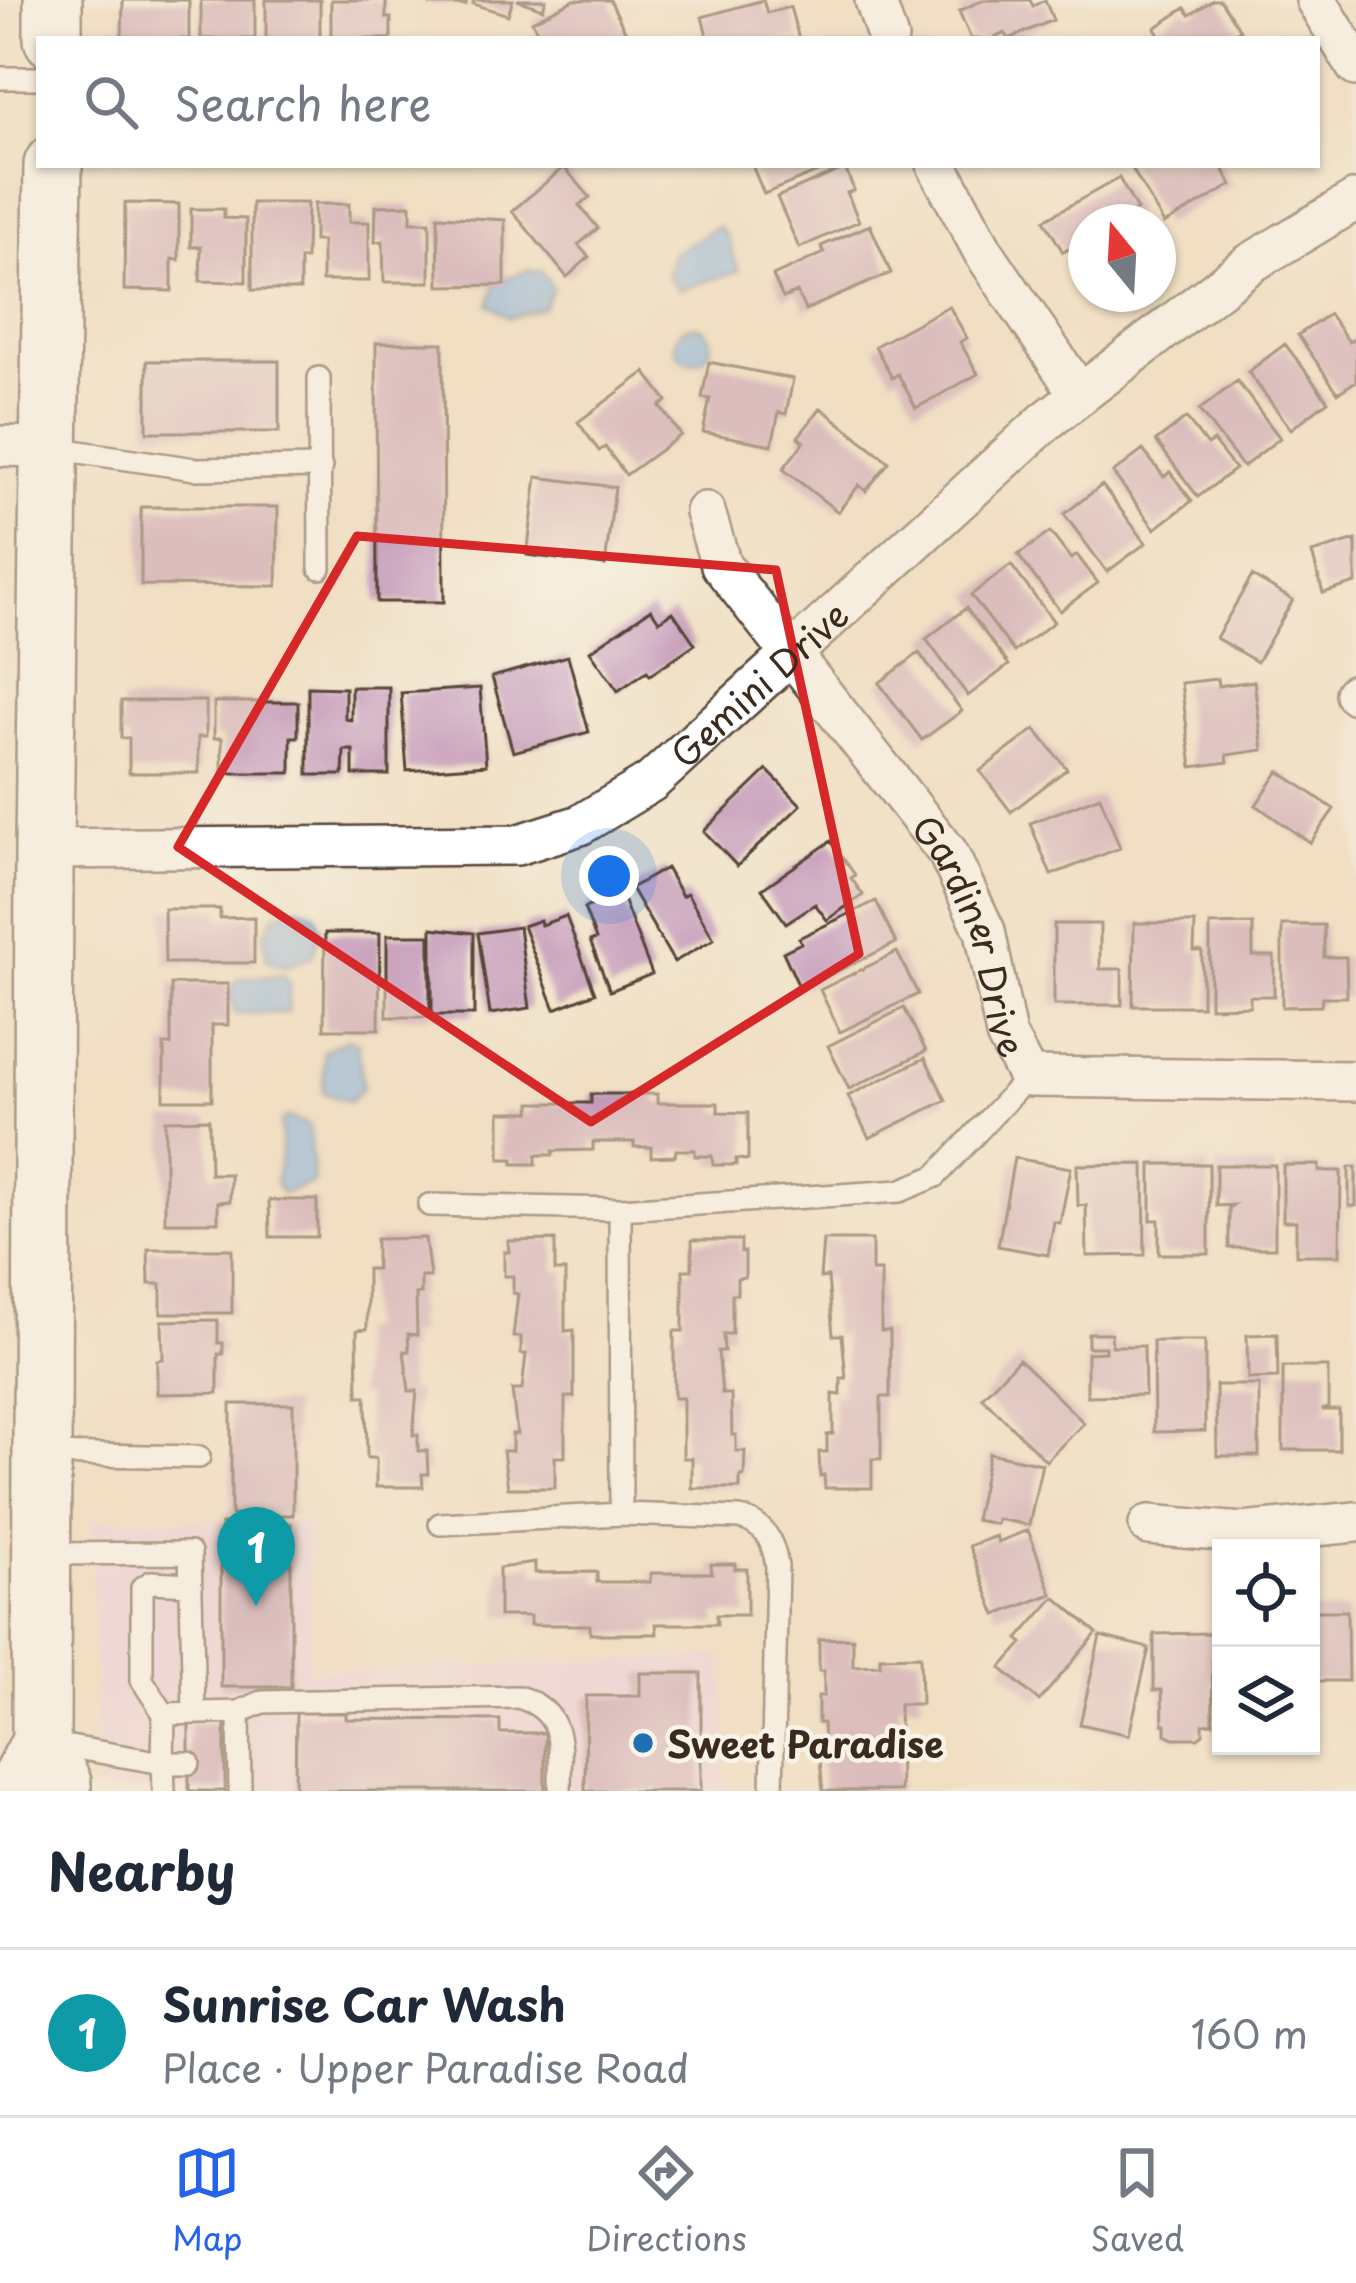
<!DOCTYPE html>
<html lang="en">
<head>
<meta charset="utf-8">
<style>
  body { margin:0; font-family:"Playpen Sans",sans-serif; background:#f2f2f3; color:#1f2937 }
  .controls { position:absolute; right:36px; bottom:36px; display:grid; overflow:hidden; border-radius:0px; box-shadow:0 3px 9px #0004 }
  .controls button { width:108px; height:108px; display:grid; place-items:center; padding:0; border:0; border-bottom:3px solid #e0e1e3; background:#fff; color:#1f2937; font:60px sans-serif }
  .compass { position:absolute; left:1068px; top:204px; width:108px; height:108px; border-radius:50%; background:#fff; box-shadow:0 3px 9px #0004; rotate:342deg }
  .you { position:absolute; left:609px; top:876px; width:42px; height:42px; margin:-30px; border:9px solid #fff; border-radius:50%; background:#1a73e8; box-shadow:0 0 0 18px #1a73e833 }
  .badge { display:grid; place-items:center; width:78px; height:78px; border-radius:50%; background:#2563eb; color:#fff; font-size:39px; font-weight:700 }
  .pin { position:absolute; translate:-50% -99px; filter:drop-shadow(0 3px 6px #0008) }
  .pin::after { content:''; position:absolute; top:63px; width:42px; height:36px; background:inherit; clip-path:polygon(0 0,100% 0,50% 100%) }
  .list { margin:0; padding:0; list-style:none }
  h2 { display:flex; justify-content:space-between; align-items:center; height:156px; margin:0; padding:0 48px; font-size:51px }
  h2 small { font-size:39px; font-weight:400; color:#747a83 }
  .list li { display:grid; grid-template-columns:78px 1fr auto; gap:36px; align-items:center; box-sizing:border-box; height:168px; padding:0 48px; border-top:3px solid #e0e1e3 }
  .list b { display:block; font-size:45px; white-space:nowrap }
  .list p { margin:0; font-size:39px; white-space:nowrap; color:#747a83 }
  .list em { font-size:39px; font-style:normal; color:#747a83 }
  .icon { flex:none; width:66px; height:66px; fill:none; stroke:currentColor; stroke-width:2; stroke-linecap:round; stroke-linejoin:round }
  .map { position:relative; flex:none; width:1356px; height:1791px; overflow:hidden }
  .search { position:absolute; background:#fff; box-shadow:0 3px 9px #0004; left:36px; right:36px; top:36px; height:132px; display:flex; align-items:center; gap:30px; box-sizing:border-box; padding:0 42px; border-radius:0px; color:#747a83; font-size:45px }
  .sheet { height:324px; background:#fff }
  nav { display:flex; justify-content:space-around; align-items:center; box-sizing:border-box; height:168px; border-top:3px solid #e0e1e3; background:#fff; font-size:33px; color:#747a83 }
  nav a { display:grid; justify-items:center; gap:6px }
  nav .on { color:#2563eb }
  .map>svg:first-child { display:block }
  .built { fill:#eed0e8 }
  .water { fill:#75aee5; stroke:#586c82; stroke-width:3 }
  .building { fill:#c295b6 }
  .lines { fill:none; stroke-linecap:round; stroke-linejoin:round }
  .service-casing { stroke:#564537; stroke-width:26 }
  .minor-casing { stroke:#564537; stroke-width:44 }
  .secondary-casing { stroke:#564537; stroke-width:62 }
  .service { stroke:#fff; stroke-width:21 }
  .minor { stroke:#fff; stroke-width:39 }
  .secondary { stroke:#fff; stroke-width:57 }
  .marked { fill:none; stroke:#d62828; stroke-width:9; stroke-linejoin:round }
  .poi-dot { fill:#1f6fb2; stroke:#f7f3e8; stroke-width:4.5 }
  .labels { text-anchor:middle; dominant-baseline:central; stroke-width:9; stroke-linejoin:round; paint-order:stroke }
  .street-label { font-size:36px; fill:#3b2a1e; stroke:#f7f3e8 }
  .poi-label { font-size:36px; font-weight:bold; fill:#3b2a1e; stroke:#f7f3e8; text-anchor:start }
</style>
</head>
<body>
<div class="map">
<svg width="1356" height="1791" viewBox="0 0 1356 1791">
  <rect width="100%" height="100%" fill="#f7f3e8"/>
  <filter id="ink" filterUnits="userSpaceOnUse"><feTurbulence type="fractalNoise" baseFrequency=".00833" numOctaves="2"/><feDisplacementMap in="SourceGraphic" scale="24" xChannelSelector="R" yChannelSelector="G"/><feConvolveMatrix kernelMatrix="1 2 1 2 8 2 1 2 1" color-interpolation-filters="sRGB"/></filter>
  <filter id="wash" filterUnits="userSpaceOnUse"><feTurbulence type="fractalNoise" baseFrequency=".004" numOctaves="4" result="noise"/><feDisplacementMap in="SourceGraphic" scale="48" xChannelSelector="R" yChannelSelector="G"/><feGaussianBlur stdDeviation="2.7" result="paint"/><feColorMatrix in="noise" values="0 0 0 0 0 0 0 0 0 0 0 0 0 0 0 0 0 1.4 0 .05"/><feComposite in="paint" operator="in"/></filter>
  <g filter="url(#wash)">
    <rect width="100%" height="100%" fill="#f0dfc2"/>
    <path class="built" d="M91,1519l217,3 2,150 414,-16 2,135h-629z"/>
    <path class="water" d="M718,226l9,10 12,35 -60,19 -12,-15 6,-22z
      M528,270l14,1 11,17 -10,20 -34,10 -20,-14 8,-23z
      M675 344a18 18 0 1 1 36 0a18 18 0 1 1-36 0Z
      M297,907l18,6 6,17 -9,27 -28,10 -17,-7 -3,-25 11,-21z
      M285,975l5,10 -2,28 -52,1c-6,-14 -9,-24 3,-36z
      M347,1039l11,4 5,45 -13,14 -27,-9 1,-42z
      M288,1117l21,8 5,58 -32,11 -7,-11 6,-28v-34z"/>
    <g id="blocks">
      <path class="building" d="M123,0h66v39h-67z
        M201,0h54v39h-54z
        M266,0h54v39h-54z
        M331,0h55v18h5v21h-60z
        M430,0h36v5h-36z
        M474,0h39l-5,15 -35,-11z
        M517,0h29l-3,9z
        M574,0h36l19,39h-88l-9,-18z
        M763,0l4,13 23,-6 9,32h-91l-6,-22z
        M983,0h47l3,6 12,-6 8,20 -44,19 -4,-6 -13,6h-21l-12,-28z
        M1213,0h7l20,30 -14,9h-64l-7,-11 30,-20 5,7z
        M752,165h82l-70,29z
        M1130,165h91l11,20 -68,39z
        M564,167l26,30 -11,8 19,23 -20,17 11,12 -22,20 -55,-66z
        M845,168l9,22 -7,3 12,28 -60,27 -22,-51z
        M1119,178l18,32 -7,4 5,8h-49v57l-17,-30 -6,3 -19,-32z
        M125,203l54,1v56l-7,-1v32l-48,-1z
        M252,203h55l-1,56h-6v31h-48z
        M314,204h35v18h20v59h-47v-40h-8z
        M411,205v17h19v60h-46l-1,-41 -8,1 1,-36z
        M191,209h33v9l22,1v63l-46,-1 1,-34h-10z
        M438,216l67,4v65l-66,1z
        M870,225l21,48 -86,37 -8,-18 -14,6 -10,-22 51,-23 -3,-7z
        M949,306l18,32 -7,4 18,32 -62,34 -18,-34 -6,4 -17,-32z
        M1329,314l20,28 7,-5v44l-18,12 -40,-58z
        M376,343h67l1,259h-67z
        M1285,344l43,57 -37,28 -43,-57z
        M147,361h132v71h-132z
        M709,362l84,17 -7,35 -7,-2 -7,33 -69,-13 7,-33 -8,-1z
        M645,372l22,29 -7,5 21,29 -55,40 -21,-28 -6,4 -21,-29z
        M1237,381l43,57 -37,29 -44,-57z
        M821,408l68,54 -23,29 -7,-6 -21,27 -55,-43 21,-27 -6,-5z
        M1186,418l21,27 6,-4 22,28 -37,28 -42,-56z
        M1143,450l21,27 6,-5 22,29 -37,28 -42,-56z
        M537,477l78,10 -10,78 -78,-10z
        M1102,485l44,58 -39,29 -43,-58z
        M141,507h137l-1,79 -136,-1z
        M1050,532l21,27 6,-4 21,28 -38,28 -42,-56z
        M1356,540v43l-33,10 -11,-40z
        M1011,565l43,57 -40,30 -43,-57z
        M1252,576l41,24 -36,62 -41,-24z
        M966,608l43,57 -41,31 -42,-57z
        M651,609l8,12 14,-9 22,32 -45,31 -3,-4 -29,20 -28,-40z
        M919,653l43,58 -40,29 -43,-57z
        M568,656l21,76 -76,20 -21,-75z
        M1217,679l1,7 36,-5 9,69 -36,5 1,7 -36,5 -11,-84z
        M308,687l37,1v31l6,1v-33h38v88h-36v-25h-9l-1,25h-35z
        M480,688l6,77 -79,6 -6,-78z
        M121,701h85v36h-8l1,36h-70v-35h-8z
        M214,702h84v35h-7v36h-69v-35h-8z
        M1035,729l32,40 -56,43 -31,-41z
        M767,770l34,35 -64,61 -33,-35z
        M1279,771l55,38 -24,34 -54,-38z
        M1100,796l20,52 -69,27 -21,-52z
        M831,841l24,34 -4,3 12,17 -36,25 -12,-16 -29,19 -24,-34z
        M666,868l16,28 5,-3 27,46 -40,23 -43,-74z
        M621,894l31,80 -42,17 -20,-50 6,-2 -12,-31z
        M876,901l20,42 -96,46 -17,-37 18,-9 -2,-5z
        M164,909h56v9l34,-1v46h-89z
        M566,916l29,77 -40,16 -32,-83 17,-6 1,5z
        M1134,923h61l-1,28h8v55h-69z
        M1054,924h46v45h22v36h-68z
        M1253,924v32h21v40h-24v10l-40,1v-82z
        M1282,925h42v32h22l1,40h-25l-1,9 -39,1z
        M519,927l11,81 -40,6 -12,-81z
        M432,928l42,5v82h-42z
        M325,933h55l-1,96h-55z
        M387,935h43v82h-43z
        M897,952l21,42 -78,38 -20,-42z
        M171,984h57v41h-16v75h-48v-55h7z
        M904,1008l22,43 -77,38 -21,-43z
        M925,1058l21,42 -77,38 -21,-42z
        M591,1094h66v9h61v9l30,1v47l-12,-1v6h-23l-1,-9h-17v-6h-19l-1,6 -24,1v-10h-17v-5h-41v8l-40,1v4h-17v9h-23v-5h-13v-47h31v-9h60z
        M209,1119l1,55h20v27l-12,1v20h-53v-102z
        M1014,1158l57,10 -11,55 -6,-1 -6,33 -50,-9z
        M1144,1164l1,91 -58,1 -1,-51 -8,1 -1,-41z
        M1151,1164h58v90h-50v-34h-8z
        M1216,1165h59v83h-46v-40l4,-3 -17,1z
        M1283,1165h36v6h22l-1,84h-44v-34h-13z
        M1349,1167h7v39h-7z
        M269,1200h48v37h-47z
        M425,1238l5,39h-9v17h-5l1,41 -9,-1 1,17h-5l5,40h8l-4,44h5v16h9l1,23h-6l1,13h-47v-29h-9l-1,-62h-8l-1,-66 10,-1v-60h9v-30z
        M555,1240v31h10v60l9,-1v67h-9v60h-10v31h-47l-5,-37h9v-17h5l-5,-44h10l4,-36h-5v-17h-8l5,-43 -5,-1v-17h-9v-24h5l-1,-11z
        M692,1240h49v12h4v25l-8,1v16h-5v40h-9l1,17h-6l4,43h9l1,41h4v16h9l-1,25h-4v12h-48v-30h-9v-60h-9v-67h9v-61h9z
        M823,1240h49v31h9v60h9v66h-9v62h-9v29h-47l-1,-13 -4,1 -1,-24h8v-17l6,-1v-40l8,1v-17h5l-4,-43h-9l-5,-58 -8,1z
        M148,1249h84v64h-71v-29h-12z
        M218,1320v23h5v11h-5v39l-61,1v-34l6,-1 -1,-38z
        M1088,1333h23l1,13h32l1,49 -58,1v-43l18,-1v-5h-17z
        M1277,1334l1,44 -30,1 -1,-44z
        M1153,1341h52v90l-51,1z
        M1019,1359l65,64 -38,38 -64,-64z
        M1283,1367h45v40l-6,3h17v40h-56z
        M1216,1385h43v71h-42z
        M231,1404h62v111h-62z
        M989,1453l53,11 -13,61 -32,-6 -1,5 -21,-4z
        M221,1524h70v163h-70z
        M1028,1530l24,64 -56,21 -27,-69 27,-10 2,6z
        M535,1563v10l62,-1v10h53l1,-9h61l-1,-9h24v5h12v46h-31l1,9h-61l1,10h-67v-9h-60v-9h-31v-48z
        M1055,1597l42,36 -58,68 -38,-33 22,-25 -5,-4z
        M1311,1611h36l1,70h-37z
        M1212,1633l1,90 -10,1v10l-5,4h-24l-8,-4v-10h-3l-1,-34h-8v-56z
        M1100,1636l49,12 -20,87 -49,-11z
        M853,1638v28l27,-1v-8l40,-1 1,48h-22l1,87h-77l-5,-51 6,1 -1,-18h-5v-27h6v-25h-5v-32z
        M640,1673h61v118h-116l1,-95h54z
        M296,1713h50v6l154,1v13h45v58h-250z
        M225,1723v68h-36v-67z"/>
    </g>
  </g>
  <g filter="url(#ink)">
    <use href="#blocks" fill-opacity="0" stroke="#564537" stroke-width="3"/>
    <g class="lines">
      <defs>
        <path id="service" d="M0,78h39
          M319,378l1,190
          M53,448l142,21 126,-2
          M429,1205l191,4 280,-18 36,-15 92,-99
          M620,1209l1,305
          M42,1454l157,3
          M440,1524l181,-10 119,4c26,7 33,23 37,48l-5,225
          M43,1554l147,-1 4,159
          M239,1712l23,-10 256,-5c49,14 42,52 42,94
          M164,1714l-22,-34v-92l9,-6 39,2
          M53,1744l110,19 1,-49 75,-2 1,79
          M164,1791l-1,-28h26"/>
        <g id="minor">
          <path d="M875,0l13,39"/>
          <path d="M1316,0l40,66"/>
          <path d="M937,165l46,86 97,144"/>
          <path d="M0,446l47,1"/>
          <path id="s1" d="M705,512l16,53 227,288 37,78 21,104 22,42 328,4"/>
          <path d="M1355,694h1"/>
          <path id="s2" d="M44,849l473,-4 63,-20 71,-43 395,-361 205,-158 105,-63"/>
          <path d="M1149,1525l93,8 114,-11"/>
        </g>
        <path id="secondary" d="M53,0v39
          M53,165l-9,684 -3,893 21,41v8
          M14,1791l27,-49"/>
      </defs>
      <use href="#service" class="service-casing"/>
      <use href="#minor" class="minor-casing"/>
      <use href="#secondary" class="secondary-casing"/>
      <use href="#service" class="service"/>
      <use href="#minor" class="minor"/>
      <use href="#secondary" class="secondary"/>
    </g>
  </g>
  <path d="M0 0H1356V1791H0ZM357,536l419,34 83,384 -268,168 -413,-275z" fill="#f0dfc2" fill-opacity=".55" fill-rule="evenodd"/>
  <path class="marked" d="M357,536l419,34 83,384 -268,168 -413,-275z"/>
  <circle class="poi-dot" cx="643" cy="1743" r="12"/>
  <g class="labels">
    <g class="street-label">
      <text stroke="none"><textPath href="#s2" startOffset="768">Gemini Drive</textPath></text>
      <text stroke="none"><textPath href="#s1" startOffset="507">Gardiner Drive</textPath></text>
    </g>
    <g class="poi-label">
      <text x="667" y="1743">Sweet Paradise</text>
    </g>
  </g>
</svg>
<div class="controls">
<button><svg class="icon" aria-label="locate" viewBox="0 0 24 24"><circle cx="12" cy="12" r="6"/><path d="M12 2v4M12 18v4M2 12h4M18 12h4"/></svg></button>
<button><svg class="icon" aria-label="layers" viewBox="0 0 24 24"><path d="M12 4l9 5-9 5-9-5zM3 14l9 5 9-5"/></svg></button>
</div>
<svg class="compass" viewBox="-18 -18 36 36"><path d="M0-13l5 13h-10z" fill="#e53935"/><path d="M0 13l5-13h-10z" fill="#747a83"/></svg>
<div class="you"></div>
<div class="pin badge" style="left:256px;top:1606px;background:#0f9aa8">1</div>
<div class="search"><svg class="icon" aria-label="search" viewBox="0 0 24 24"><circle cx="10" cy="10" r="6"/><path d="M15 15l6 6"/></svg>Search here</div>
</div>
<section class="sheet">
<h2>Nearby<small></small></h2>
<ul class="list">
<li><span class="badge" style="background:#0f9aa8">1</span><div><b>Sunrise Car Wash</b><p>Place · Upper Paradise Road</p></div><em>160 m</em></li>
</ul>
</section>
<nav>
<a class="on"><svg class="icon" aria-label="map" viewBox="0 0 24 24"><path d="M3 6l6-2 6 2 6-2v14l-6 2-6-2-6 2zM9 4v14M15 6v14"/></svg>Map</a>
<a><svg class="icon" aria-label="directions" viewBox="0 0 24 24"><path d="M12 3l9 9-9 9-9-9zM9 14v-3h6M13 9l2 2-2 2"/></svg>Directions</a>
<a><svg class="icon" aria-label="saved" viewBox="0 0 24 24"><path d="M7 4h10v16l-5-4-5 4z"/></svg>Saved</a>
</nav>
</body>
</html>
